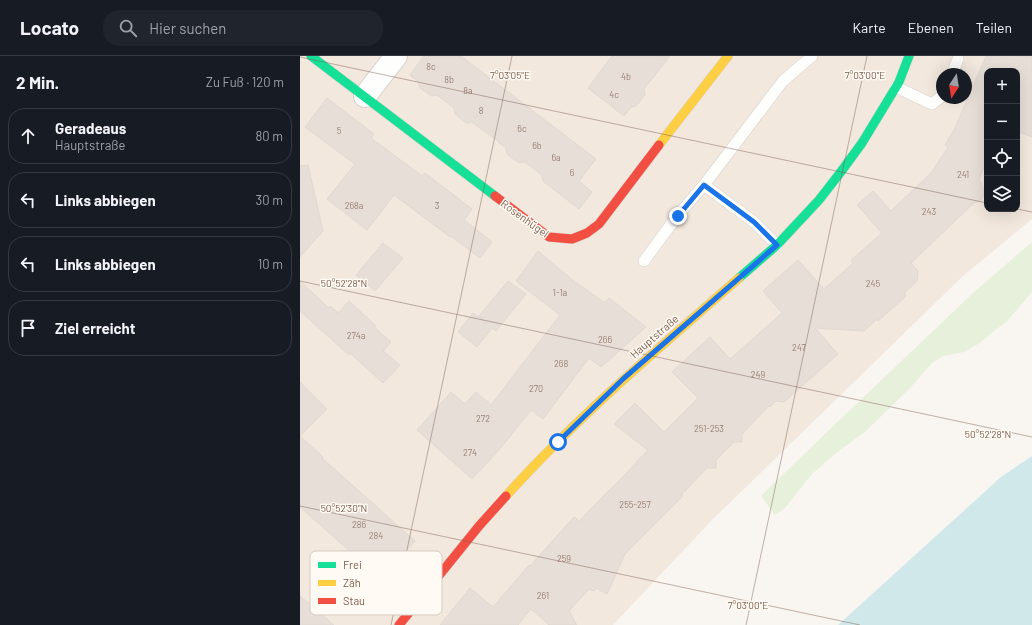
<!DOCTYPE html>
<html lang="de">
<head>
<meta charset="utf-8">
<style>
  body { margin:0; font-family:Barlow,sans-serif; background:#20242c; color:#f1f3f6 }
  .controls { position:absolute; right:12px; top:12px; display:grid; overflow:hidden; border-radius:8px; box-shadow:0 4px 16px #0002 }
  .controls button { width:36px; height:36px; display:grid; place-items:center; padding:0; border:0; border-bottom:1px solid #363941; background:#171b24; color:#f1f3f6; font:20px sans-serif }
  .compass { position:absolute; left:636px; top:12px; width:36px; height:36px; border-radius:50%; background:#171b24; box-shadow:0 4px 16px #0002; rotate:192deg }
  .stop { position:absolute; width:12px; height:12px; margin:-9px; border:3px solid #1a73e8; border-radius:50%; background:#fff }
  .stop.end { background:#1a73e8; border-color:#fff; box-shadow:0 1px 4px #0008 }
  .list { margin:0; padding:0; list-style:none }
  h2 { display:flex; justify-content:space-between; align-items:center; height:52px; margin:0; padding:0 16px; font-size:17px }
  h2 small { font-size:13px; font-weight:400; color:#9ea1a6 }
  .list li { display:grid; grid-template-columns:26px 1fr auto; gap:12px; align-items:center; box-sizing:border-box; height:56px; margin:0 8px 8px; padding:0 8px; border:1px solid #363941; border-radius:16px }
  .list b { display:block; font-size:15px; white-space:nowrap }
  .list p { margin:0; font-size:13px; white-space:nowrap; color:#9ea1a6 }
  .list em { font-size:13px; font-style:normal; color:#9ea1a6 }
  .icon { flex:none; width:22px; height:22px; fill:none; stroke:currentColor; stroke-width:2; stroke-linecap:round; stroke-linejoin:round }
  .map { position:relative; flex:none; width:732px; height:569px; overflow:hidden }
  header { display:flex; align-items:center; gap:24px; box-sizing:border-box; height:56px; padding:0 20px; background:#171b24; border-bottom:1px solid #363941 }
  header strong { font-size:19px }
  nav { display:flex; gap:22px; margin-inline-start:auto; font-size:14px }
  .search { width:280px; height:36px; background:#20242c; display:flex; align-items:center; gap:10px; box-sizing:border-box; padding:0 14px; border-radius:16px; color:#9ea1a6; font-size:15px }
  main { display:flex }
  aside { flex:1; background:#171b24 }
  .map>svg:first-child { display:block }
  .residential { fill:#f2e8de; fill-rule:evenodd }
  .green { fill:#e7f0db }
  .water { fill:#d0e8ea }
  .building { fill:#e6ded7; stroke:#e2d8d2 }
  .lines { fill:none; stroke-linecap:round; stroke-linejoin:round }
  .lane-casing { stroke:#d7d1cb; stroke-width:12 }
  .street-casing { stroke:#d7d1cb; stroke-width:24 }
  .fast-casing { stroke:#d9d2cb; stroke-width:10 }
  .slow-casing { stroke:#d9d2cb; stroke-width:10 }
  .jam-casing { stroke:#d9d2cb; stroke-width:10 }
  .lane { stroke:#fefefd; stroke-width:11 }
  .street { stroke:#fefefd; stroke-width:22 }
  .fast { stroke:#16e098; stroke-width:9 }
  .slow { stroke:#ffcf43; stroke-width:9 }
  .jam { stroke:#f24e42; stroke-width:9 }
  .route { stroke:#1a73e8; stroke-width:5 }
  .ticks { fill:none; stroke:#7a5c4d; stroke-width:1; stroke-opacity:0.45 }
  .labels { text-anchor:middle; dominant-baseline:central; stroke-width:3; stroke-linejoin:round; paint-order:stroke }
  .number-label { font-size:9px; fill:#977e72 }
  .street-label { font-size:11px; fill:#7a5c4d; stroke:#fffaf3 }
  .key { fill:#fffaf3; stroke:#d7cbc1; stroke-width:1 }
  .key-label { font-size:11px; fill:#7a5c4d }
  .ticks-label { font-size:10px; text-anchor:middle; fill:#7a5c4d; stroke:#fffaf3; stroke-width:3; stroke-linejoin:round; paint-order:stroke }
</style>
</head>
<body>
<header>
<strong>Locato</strong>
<div class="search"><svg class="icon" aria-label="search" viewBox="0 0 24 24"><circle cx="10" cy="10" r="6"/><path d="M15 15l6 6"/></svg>Hier suchen</div>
<nav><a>Karte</a><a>Ebenen</a><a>Teilen</a></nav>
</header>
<main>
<aside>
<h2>2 Min.<small>Zu Fuß · 120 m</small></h2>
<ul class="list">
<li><svg class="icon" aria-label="ahead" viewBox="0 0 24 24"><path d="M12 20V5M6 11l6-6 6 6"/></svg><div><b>Geradeaus</b><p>Hauptstraße</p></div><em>80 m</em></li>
<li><svg class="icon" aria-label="left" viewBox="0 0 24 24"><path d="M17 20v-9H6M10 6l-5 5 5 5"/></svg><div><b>Links abbiegen</b></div><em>30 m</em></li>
<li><svg class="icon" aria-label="left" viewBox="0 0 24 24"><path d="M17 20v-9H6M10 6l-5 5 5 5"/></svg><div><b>Links abbiegen</b></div><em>10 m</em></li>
<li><svg class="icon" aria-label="arrive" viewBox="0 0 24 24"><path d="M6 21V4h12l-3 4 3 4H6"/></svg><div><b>Ziel erreicht</b></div></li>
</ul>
</aside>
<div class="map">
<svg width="732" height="569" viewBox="0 0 732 569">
  <rect width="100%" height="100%" fill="#f9f5f0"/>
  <path class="residential" d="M0,0h732v163l-69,57 -251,244 -99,105h-313zM687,15h30v138h-30zM642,18h24v24h-24z"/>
  <path class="green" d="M732,186v50l-25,29 -29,23 -14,8 -21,4 -11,7 -22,25 -43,42 -32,24 -23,20 -27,34 -10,7 -14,-19 67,-65 145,-138z"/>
  <path class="water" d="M732,400v169h-194l163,-148z"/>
  <path class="building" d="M124,0h37l135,103 -17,22 13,11 -13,17 -36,-28 -1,-6 -17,-13 -6,1 -12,-9 -1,-6 -8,-6v-1l-26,-19 -6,1 -11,-9 -1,-6 -17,-13 -6,1 -12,-9v-5l-9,-7z
    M312,0h58l-26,33 1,6 -9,11 -5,1 -7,9 -36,-28z
    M686,0h46v81l-15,-6v-60h-30v89l-8,19 5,12v4l-3,5 -7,3 -63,60 7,8 -1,10 -13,12 2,3 -28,25 -1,-2 -13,12 -49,-3 23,26 -54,48 -8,-1 -6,6 -1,-1 -27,28v8h-8l-18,18v8h-9l-26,27 2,1 -58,58 -18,40 -11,-6 -2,3 -5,-2 -20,22 8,14h-28l-18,-16 -13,16h-78l30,-37 23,19 36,-42 1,1 44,-49 5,4 31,-32h1l37,-39 -34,-26 21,-21 29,29 34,-34 -26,-26 38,-35 20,22 52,-46 -19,-22 19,-17 16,-14 26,29 29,-26 -2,-3 31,-27 -25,-28 16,-14 18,20 41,-39 16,-25 -3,-2 9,-15z
    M27,42l47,36 -3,4 51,38 3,-3 47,36 -8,11 28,22 -12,16 -29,-22 -1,1 -56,-42 -27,35 -40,-31 28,-35 -50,-37z
    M8,109l15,66 -23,26v-91z
    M83,187l20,15 -28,33 -19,-16z
    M238,195l36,30 31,22 4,-5 37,29 -45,40 -12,-9 -46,61 -12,-9 -32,40 -27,29 -55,-49 34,-38 14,12 11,-12 15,13 69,-90 -44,-34z
    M0,225l29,27 1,-2 8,7 11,-12 27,25 -2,1 17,15 -8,9 17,14 -17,18 -33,-30 -1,2 -49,-44z
    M208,225l18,13 -30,37 -4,-3 -15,19 -19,-15 15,-19 14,10 -8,-7z
    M0,326l27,27 -27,27z
    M0,380l23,21 -1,1 93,83 -29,32 -12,-11 -5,6 -69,-61z
    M0,540l34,29h-34z"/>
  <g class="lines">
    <defs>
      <path id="lane" d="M652,18l6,-15
        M596,31l36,17 10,-8
        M404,129l79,-104 29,-25
        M344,205l34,-46 26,-30 50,37 23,23"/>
      <path id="street" d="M65,40l31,-40"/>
      <path id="fast" d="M11,0l184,140
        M439,222l38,-33 42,-45 21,-27 22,-30 37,-61 10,-26"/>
      <path id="slow" d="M359,89l69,-89
        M206,440c71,-79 153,-148 233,-218"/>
      <path id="jam" d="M195,140l54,41 23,2 15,-6 12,-9 60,-79
        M99,569l80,-99 27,-30"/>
    </defs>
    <use href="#lane" class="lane-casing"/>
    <use href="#street" class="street-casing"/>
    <use href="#fast" class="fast-casing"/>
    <use href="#slow" class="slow-casing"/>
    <use href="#jam" class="jam-casing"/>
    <use href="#lane" class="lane"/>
    <use href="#street" class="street"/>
    <use href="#fast" class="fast"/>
    <use href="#slow" class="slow"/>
    <use href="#jam" class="jam"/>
  </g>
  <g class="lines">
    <path class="route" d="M258,386l65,-63 154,-134 -23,-23 -50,-37 -26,31"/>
  </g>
  <path class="ticks" d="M0,1l687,146M717,153l15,3M0,225l732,156M0,450l560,119M91,569l121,-569M446,569l121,-569"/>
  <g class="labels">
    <g class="number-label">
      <text x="131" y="10">8c</text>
      <text x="326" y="20">4b</text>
      <text x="149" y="23">8b</text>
      <text x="168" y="34">8a</text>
      <text x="314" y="38">4c</text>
      <text x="181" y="54">8</text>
      <text x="222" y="72">6c</text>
      <text x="39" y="74">5</text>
      <text x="237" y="89">6b</text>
      <text x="256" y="101">6a</text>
      <text x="272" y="116">6</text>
      <text x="663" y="118">241</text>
      <text x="54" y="149">268a</text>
      <text x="137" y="149">3</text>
      <text x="629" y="155">243</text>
      <text x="573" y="227">245</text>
      <text x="260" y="236">1-1a</text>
      <text x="56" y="279">274a</text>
      <text x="305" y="283">266</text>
      <text x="499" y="291">247</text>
      <text x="261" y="307">268</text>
      <text x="458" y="318">249</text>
      <text x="236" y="332">270</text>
      <text x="183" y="362">272</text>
      <text x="409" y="372">251-253</text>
      <text x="170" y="396">274</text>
      <text x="335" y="448">255-257</text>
      <text x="59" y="468">286</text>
      <text x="76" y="479">284</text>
      <text x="264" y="502">259</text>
      <text x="243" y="539">261</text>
    </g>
    <g class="street-label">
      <text transform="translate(225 162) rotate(36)">Rosenhügel</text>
      <text transform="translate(354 280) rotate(-41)">Hauptstraße</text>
    </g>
  </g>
  <rect x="10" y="495" width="132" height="64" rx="6" class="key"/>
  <rect x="18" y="506" width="18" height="6" fill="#16e098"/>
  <rect x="18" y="524" width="18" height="6" fill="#ffcf43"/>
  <rect x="18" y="542" width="18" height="6" fill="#f24e42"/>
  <g class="key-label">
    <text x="43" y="513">Frei</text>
    <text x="43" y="531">Zäh</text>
    <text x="43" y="549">Stau</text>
  </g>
  <g class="ticks-label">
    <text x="210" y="23">7°03'05"E</text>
    <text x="565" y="23">7°03'00"E</text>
    <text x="44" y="231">50°52'28"N</text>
    <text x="688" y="382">50°52'28"N</text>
    <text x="44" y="456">50°52'30"N</text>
    <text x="448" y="553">7°03'00"E</text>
  </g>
</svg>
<div class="controls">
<button>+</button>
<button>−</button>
<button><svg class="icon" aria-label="locate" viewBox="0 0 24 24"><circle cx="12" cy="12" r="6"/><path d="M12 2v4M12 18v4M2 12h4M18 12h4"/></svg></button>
<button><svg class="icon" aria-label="layers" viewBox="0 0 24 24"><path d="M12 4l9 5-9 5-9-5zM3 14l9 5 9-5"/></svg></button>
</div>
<svg class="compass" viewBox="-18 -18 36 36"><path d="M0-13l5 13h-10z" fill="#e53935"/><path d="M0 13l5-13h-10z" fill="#9ea1a6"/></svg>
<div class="stop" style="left:258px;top:386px"></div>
<div class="stop end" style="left:378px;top:160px"></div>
</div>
</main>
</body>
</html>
